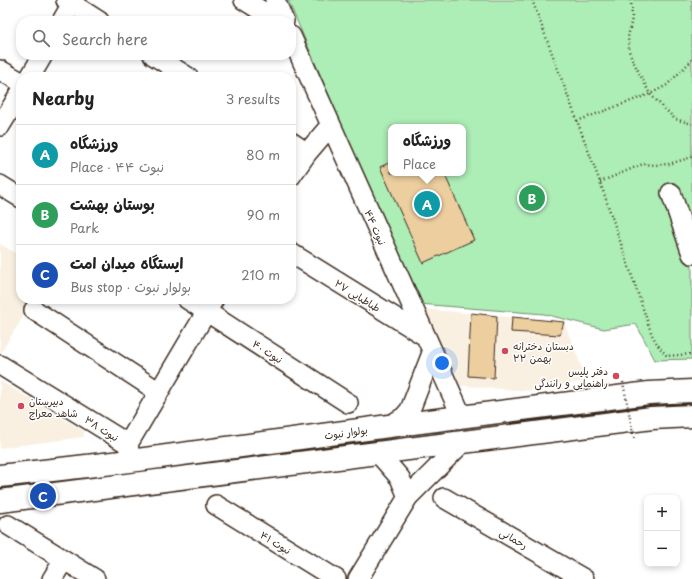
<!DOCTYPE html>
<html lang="en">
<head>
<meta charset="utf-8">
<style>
  body { margin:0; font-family:"Playpen Sans","Playpen Sans Arabic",sans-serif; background:#f6f6f6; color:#222 }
  .controls { position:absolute; right:12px; bottom:12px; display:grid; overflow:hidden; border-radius:8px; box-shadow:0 2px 6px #0003 }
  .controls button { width:36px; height:36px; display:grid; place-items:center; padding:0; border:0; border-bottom:1px solid #e0e0e0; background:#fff; color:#222; font:20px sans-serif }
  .you { position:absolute; left:442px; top:363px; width:14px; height:14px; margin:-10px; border:3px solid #fff; border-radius:50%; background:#1a73e8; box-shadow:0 0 0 6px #1a73e833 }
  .badge { display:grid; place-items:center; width:26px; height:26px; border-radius:50%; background:#d1495b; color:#fff; font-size:13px; font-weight:700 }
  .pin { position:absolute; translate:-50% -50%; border:2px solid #fff; box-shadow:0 1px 4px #0006 }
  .popup { position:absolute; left:388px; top:124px; width:78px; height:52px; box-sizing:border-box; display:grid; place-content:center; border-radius:8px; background:#fff; filter:drop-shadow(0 1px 3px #0005); font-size:13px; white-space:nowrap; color:#767676 }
  .popup b { font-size:15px; color:#222 }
  .popup::after { content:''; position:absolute; left:50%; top:100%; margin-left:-8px; border:8px solid transparent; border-top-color:#fff }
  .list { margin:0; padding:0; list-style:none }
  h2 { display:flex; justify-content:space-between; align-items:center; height:52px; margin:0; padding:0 16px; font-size:17px }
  h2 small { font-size:13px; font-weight:400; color:#767676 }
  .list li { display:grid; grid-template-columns:26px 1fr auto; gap:12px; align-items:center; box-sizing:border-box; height:60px; padding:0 16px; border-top:1px solid #e0e0e0 }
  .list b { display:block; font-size:15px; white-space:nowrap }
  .list p { margin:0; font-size:13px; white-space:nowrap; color:#767676 }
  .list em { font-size:13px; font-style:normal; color:#767676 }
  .icon { flex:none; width:22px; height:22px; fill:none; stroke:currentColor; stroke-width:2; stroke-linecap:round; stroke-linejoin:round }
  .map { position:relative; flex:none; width:692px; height:579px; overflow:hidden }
  .search { position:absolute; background:#fff; box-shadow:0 2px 6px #0003; left:16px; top:16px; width:280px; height:44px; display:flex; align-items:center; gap:10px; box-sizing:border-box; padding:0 14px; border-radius:16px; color:#767676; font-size:15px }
  .panel { position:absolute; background:#fff; box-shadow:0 2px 6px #0003; left:16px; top:72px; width:280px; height:232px; border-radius:16px }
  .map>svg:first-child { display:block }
  .built { fill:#f9f0e2 }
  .green { fill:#adedb6; stroke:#748c6a; fill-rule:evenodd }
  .building { fill:#ecce9f; stroke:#3b2a1e }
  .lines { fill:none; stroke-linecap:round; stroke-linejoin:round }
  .minor-casing { stroke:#3b2a1e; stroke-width:22 }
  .major-casing { stroke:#3b2a1e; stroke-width:25 }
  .path { stroke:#3b2a1e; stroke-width:2.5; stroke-dasharray:1 3; stroke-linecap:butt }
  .minor { stroke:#fff; stroke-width:19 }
  .major { stroke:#fff; stroke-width:22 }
  .path-bridge { stroke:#3b2a1e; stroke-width:2.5; stroke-dasharray:1 3; stroke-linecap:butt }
  .poi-dot { fill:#d1495b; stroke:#fff; stroke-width:1.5 }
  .labels { text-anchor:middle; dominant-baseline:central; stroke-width:3; stroke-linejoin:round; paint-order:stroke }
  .street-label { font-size:10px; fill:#3b2a1e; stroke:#fff }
  .poi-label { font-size:10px; fill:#3b2a1e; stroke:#fff; text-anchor:start }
</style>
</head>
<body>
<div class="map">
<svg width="692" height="579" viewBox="0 0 692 579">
  <rect width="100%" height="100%" fill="#fff"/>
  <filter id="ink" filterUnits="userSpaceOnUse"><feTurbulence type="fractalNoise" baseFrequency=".025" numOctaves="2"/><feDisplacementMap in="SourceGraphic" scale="8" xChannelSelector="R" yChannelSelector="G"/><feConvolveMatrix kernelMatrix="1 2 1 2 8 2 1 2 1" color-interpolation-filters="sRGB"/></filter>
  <g filter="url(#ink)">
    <path class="built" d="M0,244l21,12v43h13l-34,55z
      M423,309l141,13 23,59 -59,10 -74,-6z
      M0,381l84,50v6l-84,11z"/>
    <path class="green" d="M288,0h404v359l-37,1 -19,-36 -32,5 -60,-15 -125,-10zM391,127h72v46h-72z"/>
    <path class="building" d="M391,162v11h53l30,67 -51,23 -43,-96z
      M471,313l26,3 -3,62 -26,-2z
      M512,317l52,5 -4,13 -49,-3z"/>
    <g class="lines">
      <defs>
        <path id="minor" d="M66,0l33,21
          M244,0l34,21
          M275,0l9,21
          M62,21l12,-21
          M291,36l171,381
          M153,55l35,22
          M0,70l21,12
          M30,77l13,-22
          M0,126l21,-34
          M291,142l16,11
          M291,176l16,-23 23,-27
          M0,185l21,13
          M671,193l21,61
          M291,253l134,83
          M187,299l161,104
          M34,310l125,82
          M0,365l128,79 2,13
          M389,426l15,-9 6,-7 22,-57
          M128,444l86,-145
          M379,454l21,24 8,19
          M444,498l140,81
          M216,505l120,74
          M8,525l87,54
          M52,579l12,-19
          M358,579l50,-82 54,-54"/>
        <path id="major" d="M0,476l130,-15 259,-35 260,-33 43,-2
          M0,501l652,-83 40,-2"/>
      </defs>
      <use href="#minor" class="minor-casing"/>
      <use href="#major" class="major-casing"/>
      <path class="path" d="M532,0l68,182 52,153 7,12 8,9 25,-2
        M631,0l1,18 -4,19 1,14 4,10 17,33 25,25 17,5
        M577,121l73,-27 17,-9 25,-25
        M600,182l43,-18 12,1 14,-1 23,-7"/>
      <use href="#minor" class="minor"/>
      <use href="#major" class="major"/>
      <path class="path-bridge" d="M623,382l11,57"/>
    </g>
  </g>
  <g class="poi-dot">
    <circle cx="505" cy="351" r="4"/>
    <circle cx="616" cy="376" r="4"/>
    <circle cx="21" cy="406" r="4"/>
  </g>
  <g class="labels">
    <g class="street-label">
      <text transform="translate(376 227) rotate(66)">نبوت ۴۴</text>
      <text transform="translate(358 295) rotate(32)">طباطبایی ۲۷</text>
      <text transform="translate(268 351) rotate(33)">نبوت ۴۰</text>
      <text transform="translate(102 428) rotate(32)">نبوت ۳۸</text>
      <text transform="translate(346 432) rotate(-8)">بولوار نبوت</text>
      <text transform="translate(514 538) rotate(30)">رحمانی</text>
      <text transform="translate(276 542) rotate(32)">نبوت ۴۱</text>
    </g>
    <g class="poi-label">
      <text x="513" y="345">دبستان دخترانه<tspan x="513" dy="12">۲۲ بهمن</tspan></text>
      <text x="608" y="370" text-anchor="end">دفتر پلیس<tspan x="608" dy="12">راهنمایی و رانندگی</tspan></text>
      <text x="29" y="400">دبیرستان<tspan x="29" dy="12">شاهد معراج</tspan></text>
    </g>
  </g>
</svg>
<div class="controls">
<button>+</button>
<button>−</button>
</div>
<div class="you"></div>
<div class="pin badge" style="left:427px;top:204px;background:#0f9aa8">A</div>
<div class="popup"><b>ورزشگاه</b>Place</div>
<div class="pin badge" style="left:532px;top:198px;background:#2e9e5b">B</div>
<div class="pin badge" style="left:43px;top:496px;background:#1a4fb4">C</div>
<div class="search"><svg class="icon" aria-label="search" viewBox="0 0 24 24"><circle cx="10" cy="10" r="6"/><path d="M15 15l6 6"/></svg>Search here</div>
<section class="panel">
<h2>Nearby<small>3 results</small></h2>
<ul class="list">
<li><span class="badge" style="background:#0f9aa8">A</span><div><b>ورزشگاه</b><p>Place · نبوت ۴۴</p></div><em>80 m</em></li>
<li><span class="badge" style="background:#2e9e5b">B</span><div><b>بوستان بهشت</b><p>Park</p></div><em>90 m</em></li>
<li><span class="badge" style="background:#1a4fb4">C</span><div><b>ایستگاه میدان امت</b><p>Bus stop · بولوار نبوت</p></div><em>210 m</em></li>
</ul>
</section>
</div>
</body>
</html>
